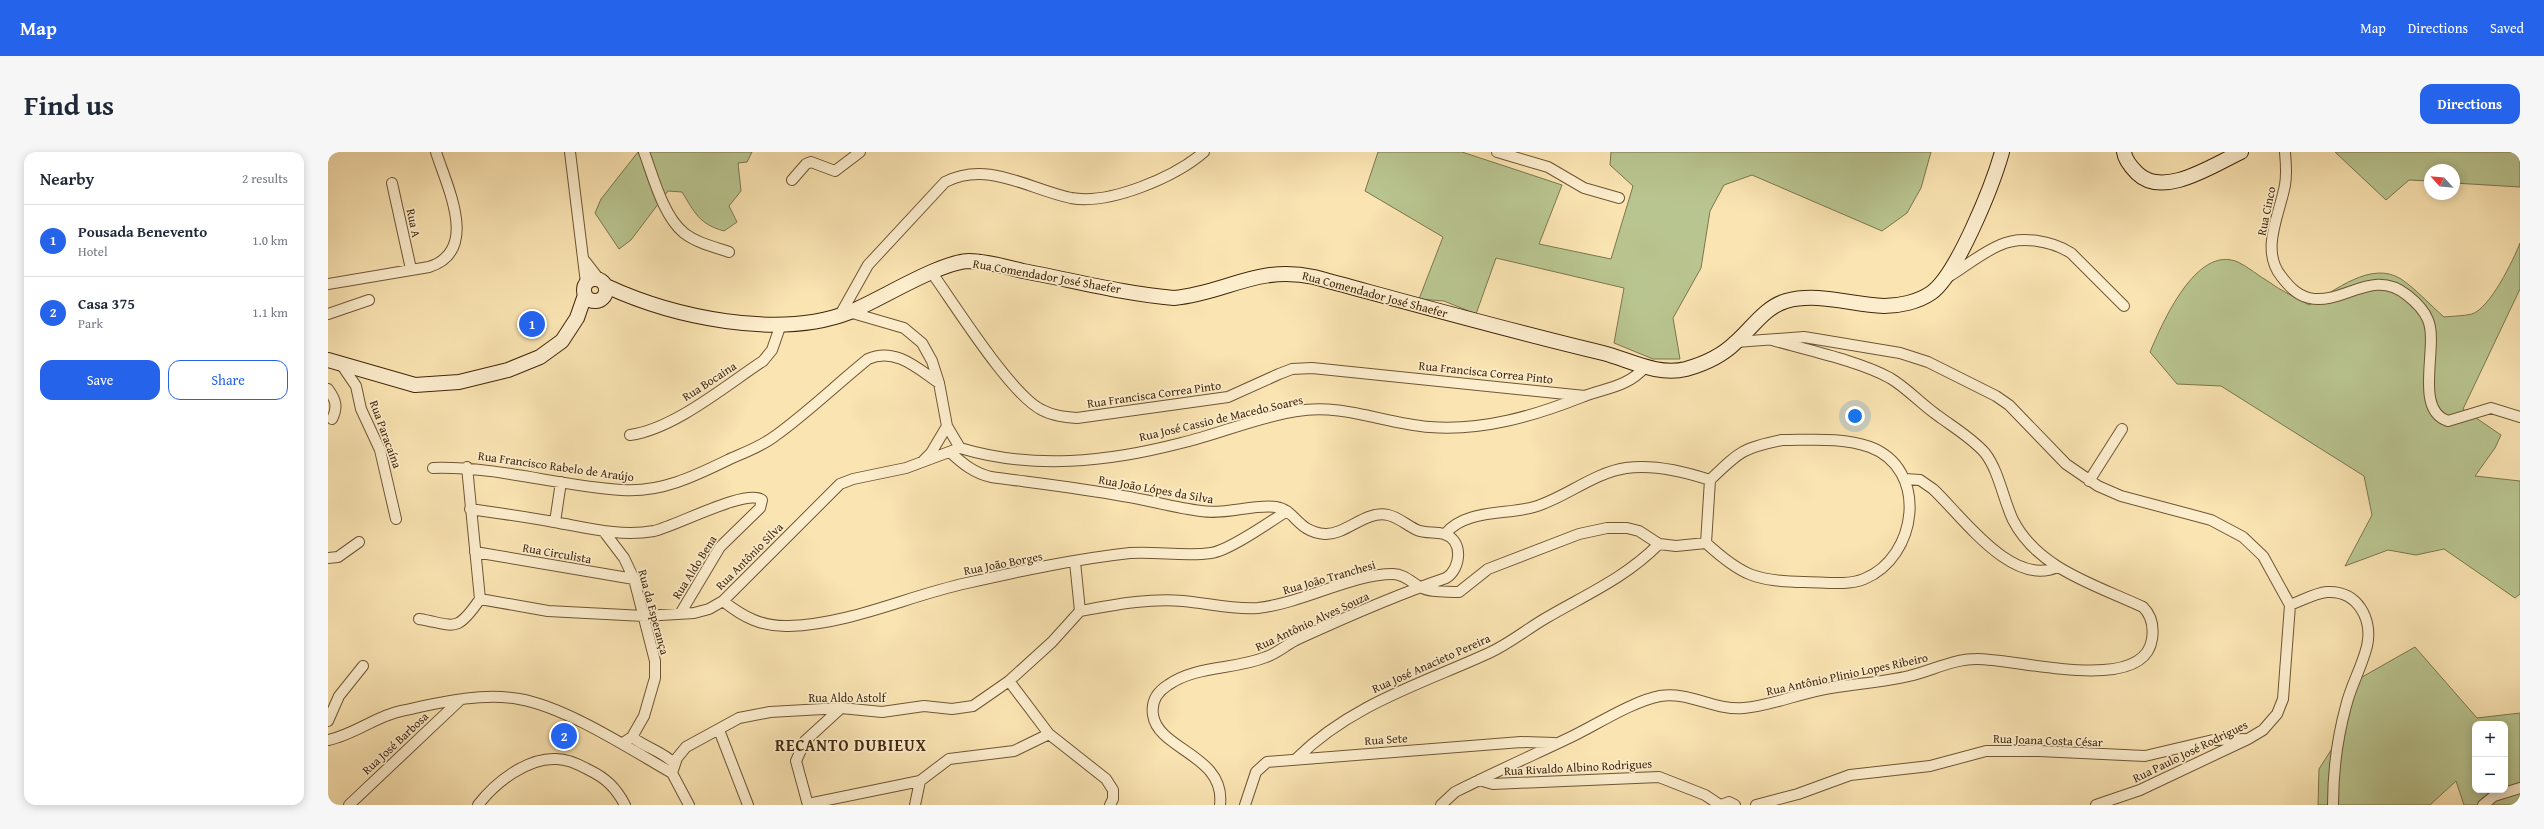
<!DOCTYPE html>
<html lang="en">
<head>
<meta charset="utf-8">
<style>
  body { margin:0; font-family:"Gentium Book Plus",serif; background:#f6f6f7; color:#1f2937 }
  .controls { position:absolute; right:12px; bottom:12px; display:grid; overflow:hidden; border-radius:8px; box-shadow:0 2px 10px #0003 }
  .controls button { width:36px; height:36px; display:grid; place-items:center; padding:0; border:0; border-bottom:1px solid #e0e1e3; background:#fff; color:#1f2937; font:20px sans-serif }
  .compass { position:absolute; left:2096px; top:12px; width:36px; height:36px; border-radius:50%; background:#fff; box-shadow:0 2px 10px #0003; rotate:296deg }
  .you { position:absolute; left:1527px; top:264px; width:14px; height:14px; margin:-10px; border:3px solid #fff; border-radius:50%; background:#1a73e8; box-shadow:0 0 0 6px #1a73e833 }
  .badge { display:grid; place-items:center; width:26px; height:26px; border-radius:50%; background:#2563eb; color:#fff; font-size:13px; font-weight:700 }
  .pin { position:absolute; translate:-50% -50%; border:2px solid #fff; box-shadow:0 1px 4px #0006 }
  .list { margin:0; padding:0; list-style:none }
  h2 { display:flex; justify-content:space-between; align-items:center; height:52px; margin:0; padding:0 16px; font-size:17px }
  h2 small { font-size:13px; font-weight:400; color:#747a83 }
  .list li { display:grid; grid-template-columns:26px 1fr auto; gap:12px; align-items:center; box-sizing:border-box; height:72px; padding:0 16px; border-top:1px solid #e0e1e3 }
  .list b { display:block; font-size:15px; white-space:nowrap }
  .list p { margin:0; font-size:13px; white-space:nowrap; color:#747a83 }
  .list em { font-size:13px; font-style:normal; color:#747a83 }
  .actions { display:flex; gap:8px; padding:12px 16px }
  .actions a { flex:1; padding:9px 0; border:1px solid #2563eb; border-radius:12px; text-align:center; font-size:14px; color:#2563eb }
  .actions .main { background:#2563eb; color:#fff }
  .map { position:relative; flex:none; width:2192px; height:653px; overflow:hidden; border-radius:12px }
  header { display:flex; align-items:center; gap:24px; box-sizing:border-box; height:56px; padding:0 20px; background:#2563eb; color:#fff }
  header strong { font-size:19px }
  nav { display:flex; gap:22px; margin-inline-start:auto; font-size:14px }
  .intro { display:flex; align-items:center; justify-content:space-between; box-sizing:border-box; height:96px; padding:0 24px }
  h1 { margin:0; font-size:28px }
  .button { padding:10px 18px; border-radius:12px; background:#2563eb; color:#fff; font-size:14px; font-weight:700 }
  main { display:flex; gap:24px; padding:0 24px }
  aside { flex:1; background:#fff; border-radius:12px; box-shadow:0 2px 10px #0003 }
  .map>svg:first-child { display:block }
  .green { fill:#b9c590; stroke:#7d764e; fill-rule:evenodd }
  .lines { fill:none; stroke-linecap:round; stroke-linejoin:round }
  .street-casing { stroke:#6f5635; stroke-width:12 }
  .secondary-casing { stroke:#41270b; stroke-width:16 }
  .street { stroke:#fcedcd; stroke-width:10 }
  .secondary { stroke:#fcedcd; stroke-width:14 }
  .labels { text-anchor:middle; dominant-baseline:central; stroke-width:3.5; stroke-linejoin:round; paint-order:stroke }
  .street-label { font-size:12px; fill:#41270b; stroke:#fcedcd }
  .district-label { font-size:16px; font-weight:bold; letter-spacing:1px; fill:#41270b; stroke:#fcedcd }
</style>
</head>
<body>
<header>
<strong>Map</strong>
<nav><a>Map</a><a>Directions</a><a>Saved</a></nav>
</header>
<div class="intro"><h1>Find us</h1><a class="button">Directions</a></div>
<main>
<aside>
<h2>Nearby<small>2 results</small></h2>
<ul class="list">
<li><span class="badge">1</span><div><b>Pousada Benevento</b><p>Hotel</p></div><em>1.0 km</em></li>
<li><span class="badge">2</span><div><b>Casa 375</b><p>Park</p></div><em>1.1 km</em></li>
</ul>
<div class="actions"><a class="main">Save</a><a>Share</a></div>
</aside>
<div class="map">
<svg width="2192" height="653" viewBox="0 0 2192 653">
  <rect width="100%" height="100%" fill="#fae4b2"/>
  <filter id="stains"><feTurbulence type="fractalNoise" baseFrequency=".005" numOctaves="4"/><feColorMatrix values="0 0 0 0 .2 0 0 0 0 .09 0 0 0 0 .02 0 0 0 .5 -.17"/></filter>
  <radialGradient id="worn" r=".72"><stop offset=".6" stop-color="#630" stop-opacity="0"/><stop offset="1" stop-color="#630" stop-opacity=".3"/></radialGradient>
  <path class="green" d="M310,0h114l-5,10 -9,1 3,28 -12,15 8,16 -13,9c-25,-7 -29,-18 -42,-39l-14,-1 -37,49 -12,9 -24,-36 6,-14z
    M1050,0h84l100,33 -23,59 72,15 22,-73 -23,-21 1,-13h320l-10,36 -14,25 -25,18 -130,-56 -28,10 -14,26 -9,57 -28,50 7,41h-27l-39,-16 10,-55 -128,-30 -20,56 -32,-13 -25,-2 24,-62 -78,-46z
    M2007,0h185v35l-66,-4v-13h-24v11l-21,-1 -23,20z
    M2192,91v46l-57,120 38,26 -6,13 -20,28 45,5v113l-5,4 -71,-49 -28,6 -28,-5 -43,16 27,-51 -8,-39 -143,-90 -44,-2 -27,-32c12,-28 46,-108 88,-90 10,5 21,14 31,20 12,9 26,15 40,23 26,-14 62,-45 92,-26 15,10 29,26 43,38 9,-1 20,-1 28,-3 18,-6 41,-53 48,-71z
    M2087,495l62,71 43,-5v92h-56l-8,-24 -26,24h-112l1,-36 14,-22 22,-66zM2147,572h30v66h-30z"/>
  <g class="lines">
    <defs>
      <path id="street" d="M242,0l16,131
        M316,0c9,24 19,64 40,81 13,10 30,14 45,19
        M1169,0l51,15 36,21 35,10
        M1957,0c1,11 2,22 0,33 -5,28 -25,65 -4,91 7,9 15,19 28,22 34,8 63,-31 98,-3 9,7 17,15 21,25 11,26 -15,90 20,101l43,-13 29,9
        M464,28l14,-16 5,-2 24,9 25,-19
        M64,31l19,86
        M257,109l14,18
        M604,121c23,32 79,122 110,137 11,6 23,7 35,8l151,-21 51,-23 13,-5 20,-1 273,28
        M1620,125c17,-10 33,-24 52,-32 21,-10 52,-4 71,8l53,53
        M0,132l101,-17c51,-16 18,-80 7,-115
        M521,160l55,16 18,15 10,18 7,22 8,43 13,22
        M0,162l41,-14
        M512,163l28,-50 77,-83c43,-22 83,7 126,16 39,7 104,-21 133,-46
        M1408,190l68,-5 96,16 28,9 68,34 13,9 57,59 32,22 23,10 90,24 32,17 20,19 27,49 -7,94 -6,15 -14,16 -15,9 -108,51 -44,15
        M13,212l15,22 5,23 19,41 16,69
        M0,237c8,11 10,18 4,30
        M302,283c44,-6 95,-49 133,-74l9,-11 9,-26
        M1454,288c30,0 60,-3 88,7 59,22 48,110 -6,132 -17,7 -41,3 -60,3 -48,-1 -62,-6 -98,-39l4,-63c29,-28 32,-32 72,-40z
        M632,296c73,22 148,14 221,-5 39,-9 76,-26 116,-32 45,-8 89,13 133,16 53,4 104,-11 152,-30 23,-9 46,-10 63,-30
        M622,300c13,12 24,21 41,25 44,6 89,11 132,19 26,4 52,12 78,15 25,4 52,-7 75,-4 20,3 21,25 49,27 21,1 40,-24 63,-19 10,2 20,11 29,15 9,4 18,1 27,4 20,6 17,35 2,44 -50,17 -100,39 -148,61 -11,5 -20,14 -32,18 -32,13 -69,8 -98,28 -11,7 -17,17 -15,30 5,35 73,40 67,90
        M596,308l7,-7 16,-27
        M105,316c64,-2 126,18 189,22 40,3 75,-15 110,-32 14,-6 30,-12 43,-22 32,-23 62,-52 93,-77 27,-12 49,9 71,24
        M1577,327l15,1 13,9c28,26 79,99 124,78
        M1761,329l33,-52
        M142,357c28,4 57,8 84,13 34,6 66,15 100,9 22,-5 93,-43 108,-31l-2,8 -40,39 -40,67
        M227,370l6,-40
        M277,381l19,25 10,21 21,82v17l-11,38 -12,21 -9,6
        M1117,382c20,-25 61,-19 89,-27 31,-9 59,-34 92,-39 28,-4 57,3 84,12
        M147,400l159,27
        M0,406l10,-1 21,-15
        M747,410l5,49
        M152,447l68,12 96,5 50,-3 15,-4 14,-8 117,-117 13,-5 53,-11 51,-19
        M395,449c20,16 39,26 66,25 62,-2 118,-30 178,-43 53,-12 108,-24 163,-30 27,-2 55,4 81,0 18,-2 60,-32 76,-42
        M1962,453c11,-4 25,-12 37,-13 31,-2 46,28 40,54 -5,21 -16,39 -21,60 -9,33 -13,65 -13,99
        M752,459c34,-6 68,-13 103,-10 24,2 50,9 75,7 45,-5 94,-34 135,-34 11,0 18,8 27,13 11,6 26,4 39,5l29,-23 91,-35 28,-6h20l12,3 20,13 17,2 30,-3
        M91,467c36,6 37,15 61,-20l-13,-132
        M681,529l40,53 57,45 7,11v9l-3,6
        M0,569l11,-25 24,-30
        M391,578l29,75
        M304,585c14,11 30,14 43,27
        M0,588c26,-5 48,-24 73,-29 37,-8 80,-19 118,-12 47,8 111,50 153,74
        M969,606c55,-54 124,-74 192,-105 20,-9 38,-24 57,-35 41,-24 79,-40 113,-74
        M344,621l5,-15 9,-11 53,-29 31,-6 71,-4 41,4 42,-6 28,3 21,-3 36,-25 43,-39 28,-31
        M344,621l17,32
        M1151,628l14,4 166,-7 46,18 15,10
        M480,652l112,-23 29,-22 65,-8 35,-17
        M21,653l110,-104
        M150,653c17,-22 49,-48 79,-46 10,0 23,6 32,11 17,8 27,18 36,35
        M480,653l-12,-44 9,-20 36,-33
        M587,653l5,-24
        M917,653l11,-33 11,-10 254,-20 34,1
        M1113,653l14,-13c38,-19 78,-37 116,-55 25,-12 62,-36 89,-41 29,-5 55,15 84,12 25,-2 51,-13 76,-18 29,-6 59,-7 89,-14 22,-5 44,-17 67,-17 39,-1 168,37 176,-20 2,-13 0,-23 -9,-32 -47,-22 -105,-38 -130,-87 -10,-21 -14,-49 -28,-67 -13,-15 -32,-26 -48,-38 -16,-11 -30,-27 -47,-37 -31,-17 -83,-28 -118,-38
        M1393,653l8,-3 6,3
        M1428,653l42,-11 52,-19 80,-9 56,-15h53l106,5 68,-16 33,-1
        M2155,653l11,-9 26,-8"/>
      <path id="secondary" d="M1796,0c1,8 7,15 13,21 26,26 76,-8 104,-21
        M256 138a11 11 0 1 1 22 0a11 11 0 1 1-22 0Z
        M278,134c67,31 172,54 244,26 30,-12 89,-50 119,-51 17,0 37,6 54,10 49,9 101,23 151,27 53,-5 82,-33 140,-21 96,26 192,53 289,76 27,7 54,23 83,16 18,-5 37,-14 50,-27 16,-14 29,-35 50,-41 33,-9 65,4 98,5 15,0 34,-4 47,-13 26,-18 62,-109 71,-141
        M0,208l87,25 44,-3 49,-12 32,-13 22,-16 15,-23 8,-23"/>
    </defs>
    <use href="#street" class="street-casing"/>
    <use href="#secondary" class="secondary-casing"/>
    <use href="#street" class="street"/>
    <use href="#secondary" class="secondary"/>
  </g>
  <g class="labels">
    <g class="street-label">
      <text transform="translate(1938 59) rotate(-78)">Rua Cinco</text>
      <text transform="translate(86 71) rotate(78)">Rua A</text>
      <text transform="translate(719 124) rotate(10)">Rua Comendador José Shaefer</text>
      <text transform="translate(1047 142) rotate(15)">Rua Comendador José Shaefer</text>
      <text transform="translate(1158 220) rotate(6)">Rua Francisca Correa Pinto</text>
      <text transform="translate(381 229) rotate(-33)">Rua Bocaina</text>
      <text transform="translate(826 242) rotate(-8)">Rua Francisca Correa Pinto</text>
      <text transform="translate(893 266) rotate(-13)">Rua José Cassio de Macedo Soares</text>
      <text transform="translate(58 282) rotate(70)">Rua Paracaína</text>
      <text transform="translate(228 314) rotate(8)">Rua Francisco Rabelo de Araújo</text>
      <text transform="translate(828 337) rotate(10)">Rua João Lópes da Silva</text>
      <text transform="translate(229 401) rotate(10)">Rua Circulista</text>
      <text transform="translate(421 404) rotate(-45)">Rua Antônio Silva</text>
      <text transform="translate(675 411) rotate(-11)">Rua João Borges</text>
      <text transform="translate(366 415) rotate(-58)">Rua Aldo Bena</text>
      <text transform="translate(1001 425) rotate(-16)">Rua João Tranchesi</text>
      <text transform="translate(326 460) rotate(75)">Rua da Esperança</text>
      <text transform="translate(984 469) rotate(-25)">Rua Antônio Alves Souza</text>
      <text transform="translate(1103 511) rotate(-24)">Rua José Anacieto Pereira</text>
      <text transform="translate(1519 522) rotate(-12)">Rua Antônio Plinio Lopes Ribeiro</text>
      <text x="519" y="545">Rua Aldo Astolf</text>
      <text transform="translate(1058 587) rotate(-4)">Rua Sete</text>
      <text transform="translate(1720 588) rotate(2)">Rua Joana Costa César</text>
      <text transform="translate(67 591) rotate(-43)">Rua José Barbosa</text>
      <text transform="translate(1862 599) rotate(-26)">Rua Paulo José Rodrigues</text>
      <text transform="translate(1250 615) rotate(-3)">Rua Rivaldo Albino Rodrigues</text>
    </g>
    <g class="district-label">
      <text x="523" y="593">RECANTO DUBIEUX</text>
    </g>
  </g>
  <rect width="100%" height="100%" filter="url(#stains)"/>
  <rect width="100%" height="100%" fill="url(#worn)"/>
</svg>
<div class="controls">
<button>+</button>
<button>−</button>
</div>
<svg class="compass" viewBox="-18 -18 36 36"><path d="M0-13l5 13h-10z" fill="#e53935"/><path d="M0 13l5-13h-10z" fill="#747a83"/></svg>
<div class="you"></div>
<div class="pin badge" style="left:204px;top:172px">1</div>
<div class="pin badge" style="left:236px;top:584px">2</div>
</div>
</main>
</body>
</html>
